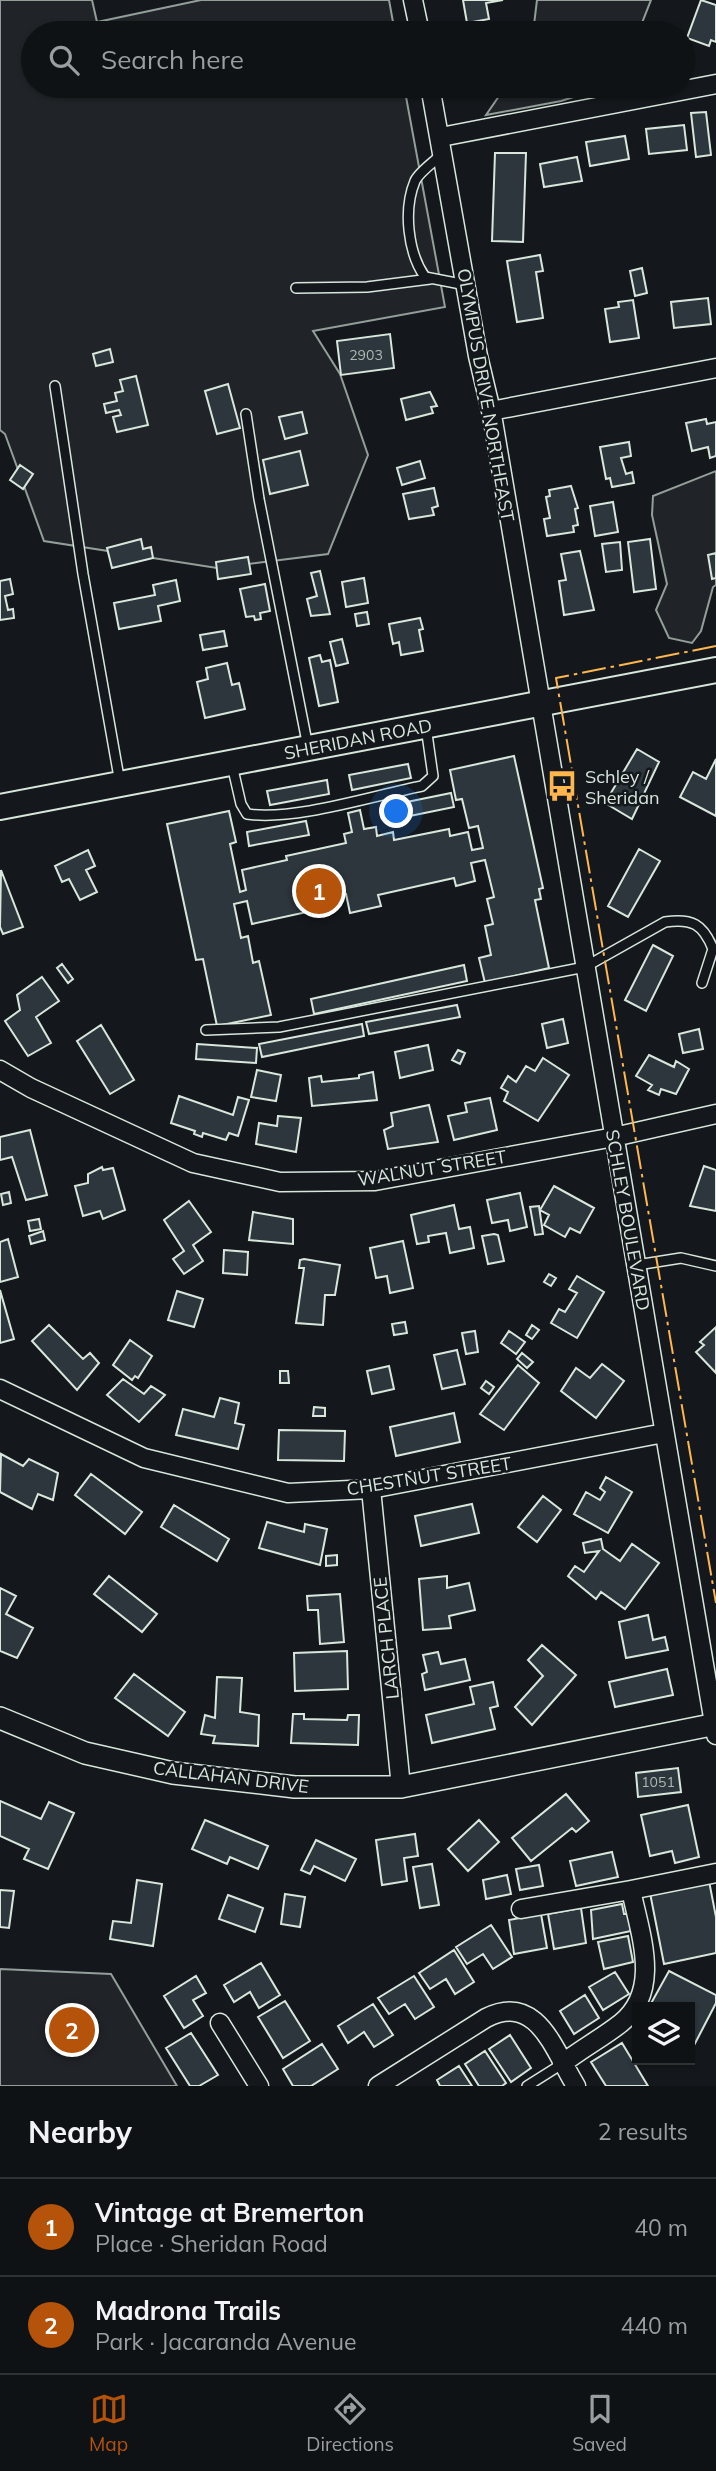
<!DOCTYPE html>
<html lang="en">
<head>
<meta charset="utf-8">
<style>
  body { margin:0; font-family:Mulish,sans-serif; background:#1d2022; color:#f1f3f6 }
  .controls { position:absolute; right:21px; bottom:21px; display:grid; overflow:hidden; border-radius:0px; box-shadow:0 2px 5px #0004 }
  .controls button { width:63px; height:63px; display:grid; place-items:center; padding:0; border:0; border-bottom:2px solid #2f3234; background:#0f1215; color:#f1f3f6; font:35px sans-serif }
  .you { position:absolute; left:397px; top:812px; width:24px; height:24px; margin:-18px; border:5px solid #fff; border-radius:50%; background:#1a73e8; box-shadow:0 0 0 10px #1a73e833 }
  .badge { display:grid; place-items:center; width:46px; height:46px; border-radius:50%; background:#b45309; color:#fff; font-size:23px; font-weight:700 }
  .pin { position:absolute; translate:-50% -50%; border:4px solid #fff; box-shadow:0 2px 7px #0006 }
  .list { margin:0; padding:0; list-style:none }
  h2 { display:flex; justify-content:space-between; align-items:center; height:91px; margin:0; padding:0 28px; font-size:30px }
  h2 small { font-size:23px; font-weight:400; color:#9b9ea0 }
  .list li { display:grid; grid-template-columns:46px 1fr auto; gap:21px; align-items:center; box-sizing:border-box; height:98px; padding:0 28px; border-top:2px solid #2f3234 }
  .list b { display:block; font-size:26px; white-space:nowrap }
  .list p { margin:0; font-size:23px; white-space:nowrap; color:#9b9ea0 }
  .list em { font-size:23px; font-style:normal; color:#9b9ea0 }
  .icon { flex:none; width:38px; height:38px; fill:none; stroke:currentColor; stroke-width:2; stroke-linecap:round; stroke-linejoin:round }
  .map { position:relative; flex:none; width:716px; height:2086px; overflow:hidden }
  .search { position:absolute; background:#0f1215; box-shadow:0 2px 5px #0004; left:21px; right:21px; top:21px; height:77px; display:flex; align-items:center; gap:18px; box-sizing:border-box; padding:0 24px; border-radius:38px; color:#9b9ea0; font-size:26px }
  .sheet { height:287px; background:#0f1215 }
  nav { display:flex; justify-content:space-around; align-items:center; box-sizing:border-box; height:98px; border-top:2px solid #2f3234; background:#0f1215; font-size:19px; color:#9b9ea0 }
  nav a { display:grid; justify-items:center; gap:4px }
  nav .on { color:#b45309 }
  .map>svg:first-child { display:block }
  .green { fill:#202428; stroke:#939e99; stroke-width:2 }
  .building { fill:#2c363c; stroke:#d8e6dc; stroke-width:2 }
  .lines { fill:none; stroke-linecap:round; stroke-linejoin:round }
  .service-casing { stroke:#d8e6dc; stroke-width:12 }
  .minor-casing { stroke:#d8e6dc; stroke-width:21 }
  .tertiary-casing { stroke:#d8e6dc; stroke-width:24 }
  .secondary-casing { stroke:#d8e6dc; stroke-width:28 }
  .service { stroke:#14181c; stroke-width:9 }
  .minor { stroke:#14181c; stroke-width:18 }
  .tertiary { stroke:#14181c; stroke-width:21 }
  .secondary { stroke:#14181c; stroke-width:24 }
  .power { stroke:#ffb74d; stroke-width:2; stroke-dasharray:24 5 3.5 5; stroke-linecap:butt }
  .labels { text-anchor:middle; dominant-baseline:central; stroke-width:5; stroke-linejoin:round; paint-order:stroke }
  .number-label { font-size:14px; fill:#adbab4 }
  .street-label { font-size:18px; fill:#d8e6dc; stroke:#14181c }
  .poi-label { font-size:18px; fill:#d8e6dc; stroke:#14181c; text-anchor:start }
</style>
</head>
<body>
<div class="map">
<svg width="716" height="2086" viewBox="0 0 716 2086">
  <rect width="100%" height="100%" fill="#14181c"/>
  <path class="green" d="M0,0h92l5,22 104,-22h188l6,33h-362v53h371l41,221 -132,24 27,43 28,81 -40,99 -111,14 -173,-27 -39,-107 -5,-4z
    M537,0h114l-13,33h-105z
    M506,86h102l-47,15 -75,14z
    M716,471v114l-3,2 -12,44 -9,12 -23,-5 -13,-28 11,-26 -15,-69 1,-19z
    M0,1969l111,5 66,112h-177z"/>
  <path class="building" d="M463,0h40l-17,3 3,16 -22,4z
    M701,0l15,5v37l-5,-2 -2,6 -22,-8z
    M474,86h19l-7,9z
    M706,112l5,43 -15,2 -5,-44z
    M684,125l3,25 -38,4 -3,-25z
    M625,136l4,23 -39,7 -4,-24z
    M495,153h31l-3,89 -31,-1z
    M577,157l5,24 -38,6 -4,-23z
    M540,255l3,16 -7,1 7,46 -26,4 -10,-61z
    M642,268l5,25 -12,3 -5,-25z
    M708,298l3,26 -37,4 -3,-26z
    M633,300l6,38 -29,4 -5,-33 14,-2 -1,-5z
    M390,334l4,34 -53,7 -4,-34z
    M110,349l3,13 -17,4 -3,-12z
    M136,376l12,49 -31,7 -4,-15 8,-2 -2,-5 -13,3 -2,-9 13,-3 -2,-8 8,-2 -3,-11z
    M228,384l12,44 -23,6 -12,-43z
    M430,392l7,14 -6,1 2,6 -27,7 -5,-21z
    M302,412l5,21 -22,6 -6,-22z
    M706,419l1,5 9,-2v34l-6,2 -2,-11 -16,4 -6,-28z
    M629,442l2,14 -10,2 5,16 6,-2 2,11 -22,4 -2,-9 -4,1 -6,-32z
    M300,451l8,34 -38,9 -7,-34z
    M420,461l5,17 -23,7 -5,-17z
    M20,465l13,9 -10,15 -13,-9z
    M571,486l7,22 -3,1 3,16 -5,1 1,6 -27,4 -3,-17 6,-1 -4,-21 4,-1 -1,-6z
    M434,488l4,18 -6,2 2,7 -25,4 -6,-25z
    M613,502l5,30 -23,4 -5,-30z
    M141,539l2,10 8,-2 2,11 -41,10 -5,-20z
    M650,539l6,50 -22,3 -6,-50z
    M620,542l2,28 -16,2 -4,-28z
    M580,551l14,59 -30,5 -5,-34 7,-1 -5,-26z
    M716,553v25l-4,1 -4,-24z
    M248,557l3,17 -33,5 -2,-17z
    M320,571l10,43 -19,2 -4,-17 10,-3 -6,-23z
    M364,578l4,25 -22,4 -4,-25z
    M10,579l3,15 -8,2 3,14 5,-1 1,9 -14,2v-39z
    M176,580l4,21 -22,5 3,15 -42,8 -5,-26 41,-8 -2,-10z
    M265,584l5,27 -10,2 1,6 -6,1 -1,-4 -8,1 -6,-28z
    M367,612l2,12 -12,2 -2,-12z
    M420,618l3,11 -4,1 4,21 -22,4 -2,-13 -6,2 -4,-20z
    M224,631l3,15 -24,4 -3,-15z
    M342,639l6,24 -12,3 -6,-24z
    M320,655l2,7 8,-2 8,42 -19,4 -10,-48z
    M227,663l5,22 7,-2 6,26 -40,9 -8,-36 11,-3 -2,-11z
    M637,749l22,13 -27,57 -27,-16z
    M514,756l29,132 -4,1 2,10 -6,1 14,68 -64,15 -6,-25 12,-3 -6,-29 8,-2 -6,-25 7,-2 -9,-37 -14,3 4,18 -19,5 -2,-8 -76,17 3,11 -31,7 -4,-19 -32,7 2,9 -64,14 -5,-23 -13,3 7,34 7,-2 5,27 6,-2 12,54 -54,11 -14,-67 -7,1 -29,-136 62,-13 7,31 -6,2 10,48 6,-2 -4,-20 45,-10 -1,-4 60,-13 -2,-9 8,-2 -4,-19 12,-3 4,19 12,-2 1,9 16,-4 1,8 55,-11 1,7 18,-4 4,18 11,-2 -5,-22 -9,2 -7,-29 -6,1 -6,-30z
    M716,759v57l-36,-19 13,-25 13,7z
    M408,764l3,14 -59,12 -3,-15z
    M327,780l2,14 -59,11 -3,-14z
    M451,793l3,14 -59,12 -3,-14z
    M306,821l3,14 -60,11 -2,-14z
    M639,849l21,12 -32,56 -20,-11z
    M88,850l7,16 -9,4 11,22 -17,8 -11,-21 -7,3 -7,-16z
    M1,870l22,57 -20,7 -3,-7z
    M653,945l20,11 -27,55 -21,-11z
    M62,964l11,15 -5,4 -11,-15z
    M464,965l3,16 -153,33 -3,-15z
    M42,977l17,24 -23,16 15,26 -23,13 -23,-35 15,-11 -3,-15z
    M457,1005l3,12 -91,17 -3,-12z
    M563,1019l5,24 -21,5 -5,-24z
    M362,1024l2,12 -102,21 -3,-13z
    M101,1025l33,55 -24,14 -33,-53z
    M699,1029l4,20 -20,4 -4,-19z
    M197,1044l60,4 -1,15 -60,-4z
    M428,1045l5,25 -33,8 -5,-26z
    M458,1050l7,3 -5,11 -8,-4z
    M649,1055l25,12 2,-6 13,8 -13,25 -15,-5 -2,6 -11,-5 4,-5 -16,-9z
    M543,1058l26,17 -31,46 -34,-20 4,-9 -7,-4 7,-12 8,6 10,-16 9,5z
    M257,1070l24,5 -5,26 -25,-4z
    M373,1072l4,28 -65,6 -3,-28 12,-2 1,6 37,-4v-3z
    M179,1096l54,19 5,-18 11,3 -11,36 -9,-3 -3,7 -23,-7 -1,4 -8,-3 1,-3 -24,-8z
    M490,1098l7,32 -43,10 -6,-24 19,-4 -2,-9z
    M429,1105l9,37 -50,7 -4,-19 9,-4 -2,-13z
    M278,1116l23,2 -5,34 -40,-8 3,-21 18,3z
    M30,1130l17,65 -21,5 -14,-43 -12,3v-23z
    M704,1166l12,4v41l-26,-5z
    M102,1167l1,3 10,-2 12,42 -22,9 -3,-8 -17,5 -8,-30 13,-3v-9z
    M554,1186l40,22 -14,25 -10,-5 -5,9 -21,-12 5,-10 -9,-5z
    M9,1192l2,11 -8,2 -2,-11z
    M520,1193l7,34 -17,4 -2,-11 -16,3 -5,-23z
    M189,1201l22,31 -18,13 10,16 -19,13 -11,-15 11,-8 -20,-31z
    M454,1205l5,24 11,-2 4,21 -24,5 -4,-20 -18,3 1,6 -12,2 -6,-29z
    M539,1206l4,28 -8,1 -5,-28z
    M253,1212l40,7v25l-44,-4z
    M39,1219l2,10 -11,2 -2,-10z
    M43,1231l2,9 -14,4 -2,-8z
    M494,1234l4,1 6,26 -16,3 -6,-28z
    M8,1239l10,38 -18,5v-40z
    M403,1241l10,47 -23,5 -3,-17 -11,2 -6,-30z
    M224,1250l24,2 -1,23 -24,-2z
    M304,1259l36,6 -5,30h-10l-2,30 -27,-2 8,-55h-5l1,-8z
    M549,1274l7,4 -5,8 -7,-4z
    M577,1276l27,16 -27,46 -26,-15 8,-14 6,3 12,-19 -8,-4z
    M0,1290l14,49 -14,4z
    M177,1291l26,8 -9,28 -26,-7z
    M405,1322l2,11 -13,2 -2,-11z
    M49,1325l34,34 7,-6 9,10 -22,27 -45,-49z
    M532,1325l7,5 -7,9 -6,-4z
    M716,1327v46l-20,-21 8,-7 -4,-3z
    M475,1331l3,21 -12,2 -4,-21z
    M509,1331l16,11 -9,12 -15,-11z
    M130,1340l22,16 -14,22 -3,-2 -3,4 -19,-15z
    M457,1350l8,34 -23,5 -8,-34z
    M522,1353l11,9 -6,6 -10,-9z
    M602,1364l22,17 -28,37 -35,-27 15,-23 14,10z
    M518,1365l21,18 -35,47 -24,-16z
    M389,1366l5,23 -22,5 -5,-23z
    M280,1371h8l1,12h-9z
    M123,1379l21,15 7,-8 14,9 -26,27 -32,-27z
    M486,1381l8,6 -5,7 -8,-6z
    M220,1398l19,5 -4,20 9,2 -6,24 -62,-14 7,-26 31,8z
    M314,1407l11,1v8h-12z
    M454,1413l6,29 -64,14 -6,-29z
    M279,1430l66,1 -1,30 -66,-1z
    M1,1454l22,12 6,-7 29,14 -5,27 -15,-6 -6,15 -32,-17z
    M91,1474l51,38 -17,22 -50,-39z
    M606,1477l26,15 -24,41 -34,-19 12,-22 14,8 5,-8 -5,-4z
    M543,1496l18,14 -24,32 -19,-15z
    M472,1504l7,29 -58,13 -6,-30z
    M174,1505l55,34 -12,22 -56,-34z
    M267,1522l37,10 1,-8 22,5 -7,36 -61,-17z
    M601,1539l2,10 17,12 12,-17 27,19 -34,46 -24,-17 -5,7 -28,-23 7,-10 9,6 15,-21 -14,2 -2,-10z
    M337,1555v10l-11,1v-10z
    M109,1576l48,38 -15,18 -48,-38z
    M447,1576v12l22,-5 6,27 -26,6 2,12 -28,2 -4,-51z
    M0,1588l16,8 -10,18 27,14 -16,30 -17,-7z
    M340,1594l4,48 -24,2 -2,-34h-10l-1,-14z
    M648,1615l5,25 12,-3 3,13 -42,8 -7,-36z
    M542,1645l34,30 -44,50 -17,-18 28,-31 -15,-16z
    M347,1651l1,38 -53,2 -1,-38z
    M438,1652l3,12 24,-5 5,21 -45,10 -3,-16 5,-2 -4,-17z
    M667,1669l6,26 -58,12 -6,-25z
    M134,1674l51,38 -17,24 -53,-38z
    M217,1677l25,1 -2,34 19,3 -1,31 -45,-3 2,-7 -14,-2 4,-19 10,3z
    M493,1682l5,24 -8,2 5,21 -63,14 -6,-28 48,-11 -4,-17z
    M293,1714h11v5l43,1 1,-5h11l-1,30 -67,-2z
    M678,1768l3,24 -43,5 -2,-24z
    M566,1794l23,27 -13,11 -4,-4 -41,33 -19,-23z
    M0,1801l41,18 8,-17 25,11 -26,56 -24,-10 5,-10 -29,-13z
    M688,1805l11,52 -24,6 -3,-12 -22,5 -9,-41z
    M205,1820l63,26 -10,23 -28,-12 -3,7 -35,-15z
    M479,1820l20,22 -31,29 -20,-22z
    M415,1834l3,22 -14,2 3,23 -25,4 -6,-45z
    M316,1840l40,19 -11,22 -31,-15 -4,8 -9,-4z
    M612,1852l6,25 -42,9 -6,-25z
    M432,1864l7,41 -19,3 -7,-41z
    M539,1865l4,21 -23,4 -4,-21z
    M507,1875l4,19 -25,5 -3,-19z
    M137,1880l25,4 -9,62 -43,-7 3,-18 18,2z
    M709,1881l7,36v36l-52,11 -14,-71z
    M0,1890l14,1 -5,37 -9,-1z
    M285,1894l20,3 -5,30 -19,-3z
    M228,1895l35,13 -8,24 -36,-13z
    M622,1904l2,10h4l3,17 -38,8 -2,-29z
    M581,1908l5,35 -32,6 -6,-35z
    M541,1914l6,34 -33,6 -5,-34z
    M491,1925l21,32 -19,12 -10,-15 -16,10 -11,-17z
    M628,1936l5,26 -29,7 -6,-27z
    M454,1950l20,32 -19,12 -9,-15 -16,10 -11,-16z
    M261,1963l19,32 -21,13 -9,-16 -16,10 -10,-17z
    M669,1971l47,24v8l-26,50v-46h-41z
    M615,1972l14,22 -26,16 -14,-23z
    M196,1976l10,17 -13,7 10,16 -19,12 -20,-32z
    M414,1976l20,31 -19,12 -10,-15 -16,10 -11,-16z
    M585,1995l14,23 -25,16 -14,-23z
    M285,2001l25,40 -27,17 -25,-41z
    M373,2004l20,31 -19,12 -10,-15 -16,11 -10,-17z
    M191,2033l27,42 -19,11h-9l-24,-38z
    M510,2035l21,33 -20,14 -22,-33z
    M622,2043l26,43h-42l-15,-24z
    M322,2044l16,25 -27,17h-18l-10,-17z
    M485,2051l21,32 -4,3h-23l-14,-22z
    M459,2066l13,20h-32l-3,-6z"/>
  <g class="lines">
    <defs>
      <path id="service" d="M442,154c-8,8 -23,18 -27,27 -12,29 -7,72 10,96l41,8
        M296,288l71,-1 63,-8
        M55,386l28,188 37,209
        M246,414l13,85 49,248
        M232,765l9,39 6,10c48,7 125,-18 175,-28l11,-10 -7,-49
        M206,1030l73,-3 306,-60 80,-45c27,-4 38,2 48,27l-11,34
        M637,1265l44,-7 35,8
        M527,2086l35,-22"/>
      <path id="minor" d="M413,0l7,33
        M430,86l48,270 14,59 224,1320
        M441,137l275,-53
        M491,411l225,-43
        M0,1070l31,18 162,75 87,19 95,-1 239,-44 102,-23
        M0,1389l144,69 144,35 83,-4 293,-56
        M371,1489l30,298
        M521,1909l110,-19
        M220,2023l39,63
        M562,2064c19,-15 40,-26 59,-41 41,-33 19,-89 10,-133l85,-17
        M378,2086l108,-68c52,-26 68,33 90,68"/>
      <path id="tertiary" d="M0,1718l85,35 88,20 122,14h106l315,-63"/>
      <path id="secondary" d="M0,807l716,-137"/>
    </defs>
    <use href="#service" class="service-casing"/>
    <use href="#minor" class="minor-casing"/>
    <use href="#tertiary" class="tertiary-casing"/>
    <use href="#secondary" class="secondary-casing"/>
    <use href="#service" class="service"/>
    <use href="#minor" class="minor"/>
    <use href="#tertiary" class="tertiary"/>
    <use href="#secondary" class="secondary"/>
    <path class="power" d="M716,646l-160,32 160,925"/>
  </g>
  <defs>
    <symbol id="bus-bare" viewBox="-9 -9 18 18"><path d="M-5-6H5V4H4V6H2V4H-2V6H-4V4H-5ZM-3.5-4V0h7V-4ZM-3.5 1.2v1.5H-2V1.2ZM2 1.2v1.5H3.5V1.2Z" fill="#ffb74d" stroke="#14181c" stroke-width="2.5" paint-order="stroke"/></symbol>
  </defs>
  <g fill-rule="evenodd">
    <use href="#bus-bare" x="540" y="764" width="44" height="44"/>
  </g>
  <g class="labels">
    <g class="number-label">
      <text x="366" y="355">2903</text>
      <text x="658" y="1782">1051</text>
    </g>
    <g class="street-label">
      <text transform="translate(486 395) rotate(80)">OLYMPUS DRIVE NORTHEAST</text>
      <text transform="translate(358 739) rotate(-11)">SHERIDAN ROAD</text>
      <text transform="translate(432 1168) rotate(-9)">WALNUT STREET</text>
      <text transform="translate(628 1220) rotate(80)">SCHLEY BOULEVARD</text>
      <text transform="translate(429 1476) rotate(-9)">CHESTNUT STREET</text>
      <text transform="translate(386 1638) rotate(-96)">LARCH PLACE</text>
      <text transform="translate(231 1777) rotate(7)">CALLAHAN DRIVE</text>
    </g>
    <g class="poi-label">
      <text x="585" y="776">Schley /<tspan x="585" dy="21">Sheridan</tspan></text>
    </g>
  </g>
</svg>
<div class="controls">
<button><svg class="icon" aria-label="layers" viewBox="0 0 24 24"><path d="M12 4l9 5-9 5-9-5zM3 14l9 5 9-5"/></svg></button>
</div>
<div class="you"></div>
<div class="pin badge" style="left:319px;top:891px">1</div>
<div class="pin badge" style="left:72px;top:2030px">2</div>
<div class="search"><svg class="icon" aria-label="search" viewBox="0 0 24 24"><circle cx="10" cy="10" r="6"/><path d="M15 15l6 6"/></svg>Search here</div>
</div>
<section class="sheet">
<h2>Nearby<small>2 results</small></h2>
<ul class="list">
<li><span class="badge">1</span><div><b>Vintage at Bremerton</b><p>Place · Sheridan Road</p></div><em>40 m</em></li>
<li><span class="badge">2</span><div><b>Madrona Trails</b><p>Park · Jacaranda Avenue</p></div><em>440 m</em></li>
</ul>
</section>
<nav>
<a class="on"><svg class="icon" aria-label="map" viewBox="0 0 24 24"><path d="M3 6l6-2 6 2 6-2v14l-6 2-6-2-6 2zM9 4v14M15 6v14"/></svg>Map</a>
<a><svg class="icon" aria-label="directions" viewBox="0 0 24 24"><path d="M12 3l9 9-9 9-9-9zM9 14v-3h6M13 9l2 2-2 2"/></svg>Directions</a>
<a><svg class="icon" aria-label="saved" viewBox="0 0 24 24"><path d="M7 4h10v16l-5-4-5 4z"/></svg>Saved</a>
</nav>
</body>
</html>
